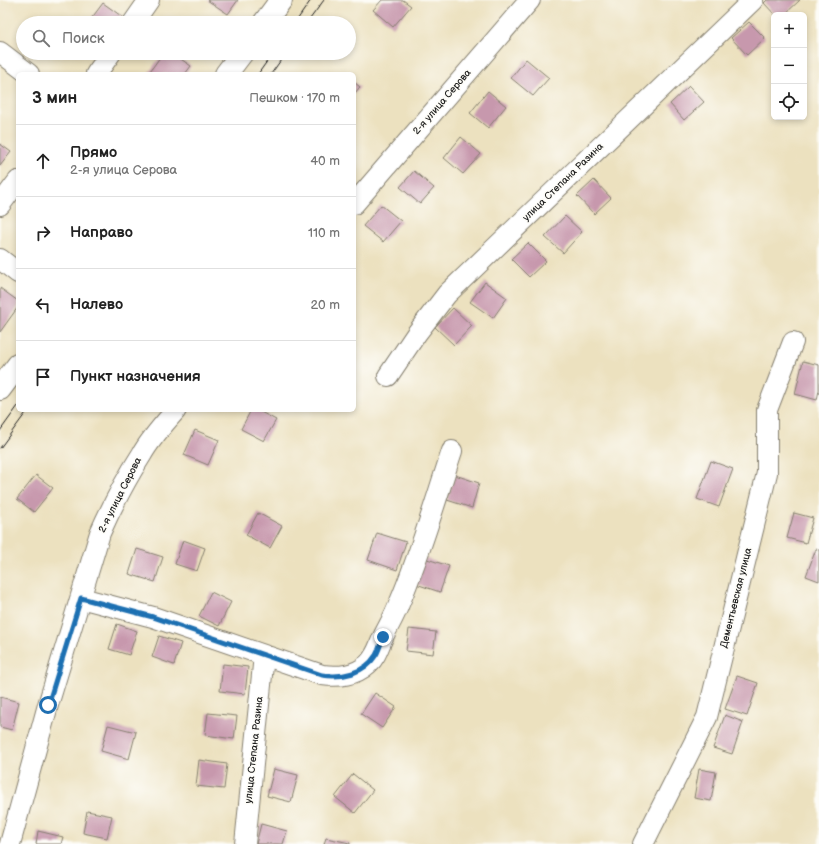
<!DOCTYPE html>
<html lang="ru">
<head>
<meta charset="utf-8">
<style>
  body { margin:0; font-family:"Balsamiq Sans",sans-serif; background:#f2f2f2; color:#222 }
  .controls { position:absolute; right:12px; top:12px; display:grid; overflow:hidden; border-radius:6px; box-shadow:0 2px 6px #0003 }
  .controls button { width:36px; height:36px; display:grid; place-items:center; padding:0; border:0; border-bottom:1px solid #e0e0e0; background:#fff; color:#222; font:20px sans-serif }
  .stop { position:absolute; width:12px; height:12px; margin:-9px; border:3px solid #1f6fb2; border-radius:50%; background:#fff }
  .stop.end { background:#1f6fb2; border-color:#fff; box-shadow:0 1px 4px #0008 }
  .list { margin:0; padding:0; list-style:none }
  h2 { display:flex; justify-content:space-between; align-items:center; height:52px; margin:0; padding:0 16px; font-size:17px }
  h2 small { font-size:13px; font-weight:400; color:#767676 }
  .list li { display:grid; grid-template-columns:26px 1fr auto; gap:12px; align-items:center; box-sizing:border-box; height:72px; padding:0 16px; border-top:1px solid #e0e0e0 }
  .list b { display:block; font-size:15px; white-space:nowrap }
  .list p { margin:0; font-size:13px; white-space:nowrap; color:#767676 }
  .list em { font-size:13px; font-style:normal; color:#767676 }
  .icon { flex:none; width:22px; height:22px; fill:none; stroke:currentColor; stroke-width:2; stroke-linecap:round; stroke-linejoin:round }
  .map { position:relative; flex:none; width:819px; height:844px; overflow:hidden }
  .search { position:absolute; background:#fff; box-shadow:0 2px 6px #0003; left:16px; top:16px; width:340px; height:44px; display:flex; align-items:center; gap:10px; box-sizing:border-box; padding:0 14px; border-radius:22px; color:#767676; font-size:15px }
  .panel { position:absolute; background:#fff; box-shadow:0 2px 6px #0003; left:16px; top:72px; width:340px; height:340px; border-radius:6px }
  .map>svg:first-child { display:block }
  .building { fill:#c798ad }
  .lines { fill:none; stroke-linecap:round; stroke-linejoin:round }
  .minor-casing { stroke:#847e6e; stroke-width:22 }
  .major-casing { stroke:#847e6e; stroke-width:24 }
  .minor { stroke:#fff; stroke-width:20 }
  .major { stroke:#fff; stroke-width:22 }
  .tram { stroke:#1c1c1c; stroke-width:1 }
  .route { stroke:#1f6fb2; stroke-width:5 }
  .labels { text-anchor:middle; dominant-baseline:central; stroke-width:3; stroke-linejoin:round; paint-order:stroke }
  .street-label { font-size:10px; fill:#1c1c1c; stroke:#fdfcf7 }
</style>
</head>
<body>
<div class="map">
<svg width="819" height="844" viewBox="0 0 819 844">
  <rect width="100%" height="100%" fill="#fdfcf7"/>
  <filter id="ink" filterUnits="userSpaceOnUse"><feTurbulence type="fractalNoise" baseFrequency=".025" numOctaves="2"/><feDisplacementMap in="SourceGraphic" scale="8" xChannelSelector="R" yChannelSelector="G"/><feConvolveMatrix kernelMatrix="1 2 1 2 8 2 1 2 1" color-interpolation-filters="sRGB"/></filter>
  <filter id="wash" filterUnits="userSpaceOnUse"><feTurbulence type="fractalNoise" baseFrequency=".012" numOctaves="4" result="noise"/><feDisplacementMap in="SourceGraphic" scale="16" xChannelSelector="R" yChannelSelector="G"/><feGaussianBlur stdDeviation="0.9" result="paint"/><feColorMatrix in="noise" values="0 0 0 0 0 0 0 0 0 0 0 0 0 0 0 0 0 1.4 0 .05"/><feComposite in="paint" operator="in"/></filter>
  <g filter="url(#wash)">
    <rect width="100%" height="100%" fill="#ece1bf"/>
    <g id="blocks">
      <path class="building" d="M207,0h31l-10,14z
        M382,0h21l8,6 -18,21 -20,-17z
        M767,0h33l-16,15h-9l-11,-12z
        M103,3l21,15 -3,5h-33z
        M749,22l16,16 -18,17 -16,-17z
        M163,53h9l19,13 -6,8h-37z
        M526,59l23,19 -16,18 -22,-18z
        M354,82l6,5 -6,7z
        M689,86l15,16 -20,18 -14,-16z
        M488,91l18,15 -18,22 -18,-15z
        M461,137l20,17 -18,20 -19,-16z
        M0,144l11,8 -11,14z
        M414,171l20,17 -14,16 -20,-17z
        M594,180l17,18 -17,16 -17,-18z
        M381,205l20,16 -18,21 -20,-16z
        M565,216l17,16 -19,21 -18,-16z
        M528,243l18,18 -17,16 -18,-18z
        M485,282l22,16 -14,20 -23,-16z
        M0,288l18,13v6l-18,25z
        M453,308l19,18 -18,19 -19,-18z
        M803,361l16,4v25l-2,10 -22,-6z
        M251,410h6l19,10 -12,21 -23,-12z
        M195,430l24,10 -11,25 -24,-10z
        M711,461l22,8 -14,38 -22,-8z
        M36,475l17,13 -19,24 -17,-13z
        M455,475l24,8 -7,25 -25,-8z
        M258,513l24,13 -12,22 -24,-13z
        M794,513l19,5 -7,25 -19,-5z
        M377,533l29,9 -9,28 -29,-10z
        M183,540l22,8 -8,23 -22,-7z
        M137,549l26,8 -8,25 -26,-8z
        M816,549l3,1v31l-13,-5z
        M424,558l25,8 -9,26 -24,-8z
        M211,592l20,10 -12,24 -20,-10z
        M117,624l20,7 -8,24 -20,-6z
        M409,629l27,3 -3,22 -27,-3z
        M159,636l22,7 -7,22 -22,-8z
        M223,664l25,3 -3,27 -25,-3z
        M737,676l21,7 -11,33 -22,-7z
        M375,693l21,14 -14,21 -21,-14z
        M0,697l19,5 -7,28 -12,-3z
        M208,713l29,3 -3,23 -29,-4z
        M725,715l18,7 -11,32 -19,-6z
        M108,725l28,7 -7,27 -28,-8z
        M199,760l28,4 -3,25 -28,-3z
        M274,769l24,6 -7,27 -24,-6z
        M699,769l17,3 -5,29 -17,-3z
        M353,774l20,16 -18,23 -20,-16z
        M87,811l25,5 -5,22 -24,-5z
        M261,824l26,7 -4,13h-27z
        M38,831l25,6 -2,7h-25z
        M326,838l24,5v1h-26z"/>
    </g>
  </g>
  <g filter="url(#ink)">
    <use href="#blocks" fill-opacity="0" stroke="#847e6e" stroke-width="1"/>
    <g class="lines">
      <defs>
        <path id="minor" d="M133,23l16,-23
          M0,52l29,22
          M96,74l15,-21
          M354,204l176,-204
          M0,205l18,-24
          M0,259l18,14
          M388,376l29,-43 30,-39 306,-294
          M81,598l72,19 169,58c17,2 33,1 46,-11 9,-8 11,-19 16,-29 5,-10 11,-20 15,-31 21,-49 36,-102 53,-153
          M10,844l38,-139 52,-172c12,-27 26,-54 42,-79 9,-16 22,-30 34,-44
          M245,844l19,-189
          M643,844l64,-127 60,-244v-63l26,-68"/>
        <path id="major" d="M264,23l17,-23
          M226,74l16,-21
          M0,389l18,-24"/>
      </defs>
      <use href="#minor" class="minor-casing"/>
      <use href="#major" class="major-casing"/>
      <use href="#minor" class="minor"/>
      <use href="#major" class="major"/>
      <path class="tram" d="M295,23l16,-23
        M307,23l17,-23
        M258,74l15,-21
        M271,74l15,-21
        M0,431l18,-25
        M0,448l28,-38"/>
    </g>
  </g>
  <g class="lines" filter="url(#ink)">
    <path class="route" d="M48,705l33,-107 72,19 169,58c20,3 42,-1 54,-20 3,-5 5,-12 7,-18"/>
  </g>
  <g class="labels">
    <g class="street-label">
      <text transform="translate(442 102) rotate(-49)">2-я улица Серова</text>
      <text transform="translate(563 182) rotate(-44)">улица Степана Разина</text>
      <text transform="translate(120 495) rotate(-63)">2-я улица Серова</text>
      <text transform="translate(736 598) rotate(-76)">Дементьевская улица</text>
      <text transform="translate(254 750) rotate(-84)">улица Степана Разина</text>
    </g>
  </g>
</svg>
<div class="controls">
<button>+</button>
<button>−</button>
<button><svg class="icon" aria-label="locate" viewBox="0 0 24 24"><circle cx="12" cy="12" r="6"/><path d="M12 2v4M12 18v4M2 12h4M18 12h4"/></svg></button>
</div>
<div class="stop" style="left:48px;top:705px"></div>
<div class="stop end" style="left:383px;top:637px"></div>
<div class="search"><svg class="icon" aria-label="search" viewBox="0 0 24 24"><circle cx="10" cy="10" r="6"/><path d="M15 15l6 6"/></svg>Поиск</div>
<section class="panel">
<h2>3 мин<small>Пешком · 170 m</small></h2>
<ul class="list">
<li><svg class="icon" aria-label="ahead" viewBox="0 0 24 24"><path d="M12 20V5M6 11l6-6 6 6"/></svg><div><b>Прямо</b><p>2-я улица Серова</p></div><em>40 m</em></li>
<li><svg class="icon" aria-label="right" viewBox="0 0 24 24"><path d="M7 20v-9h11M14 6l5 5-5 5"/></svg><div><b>Направо</b></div><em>110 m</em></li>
<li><svg class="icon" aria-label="left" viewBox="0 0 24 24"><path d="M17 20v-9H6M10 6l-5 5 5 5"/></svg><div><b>Налево</b></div><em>20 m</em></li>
<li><svg class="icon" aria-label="arrive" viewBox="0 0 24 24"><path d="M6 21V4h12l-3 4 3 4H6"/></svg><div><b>Пункт назначения</b></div></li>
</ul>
</section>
</div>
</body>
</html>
